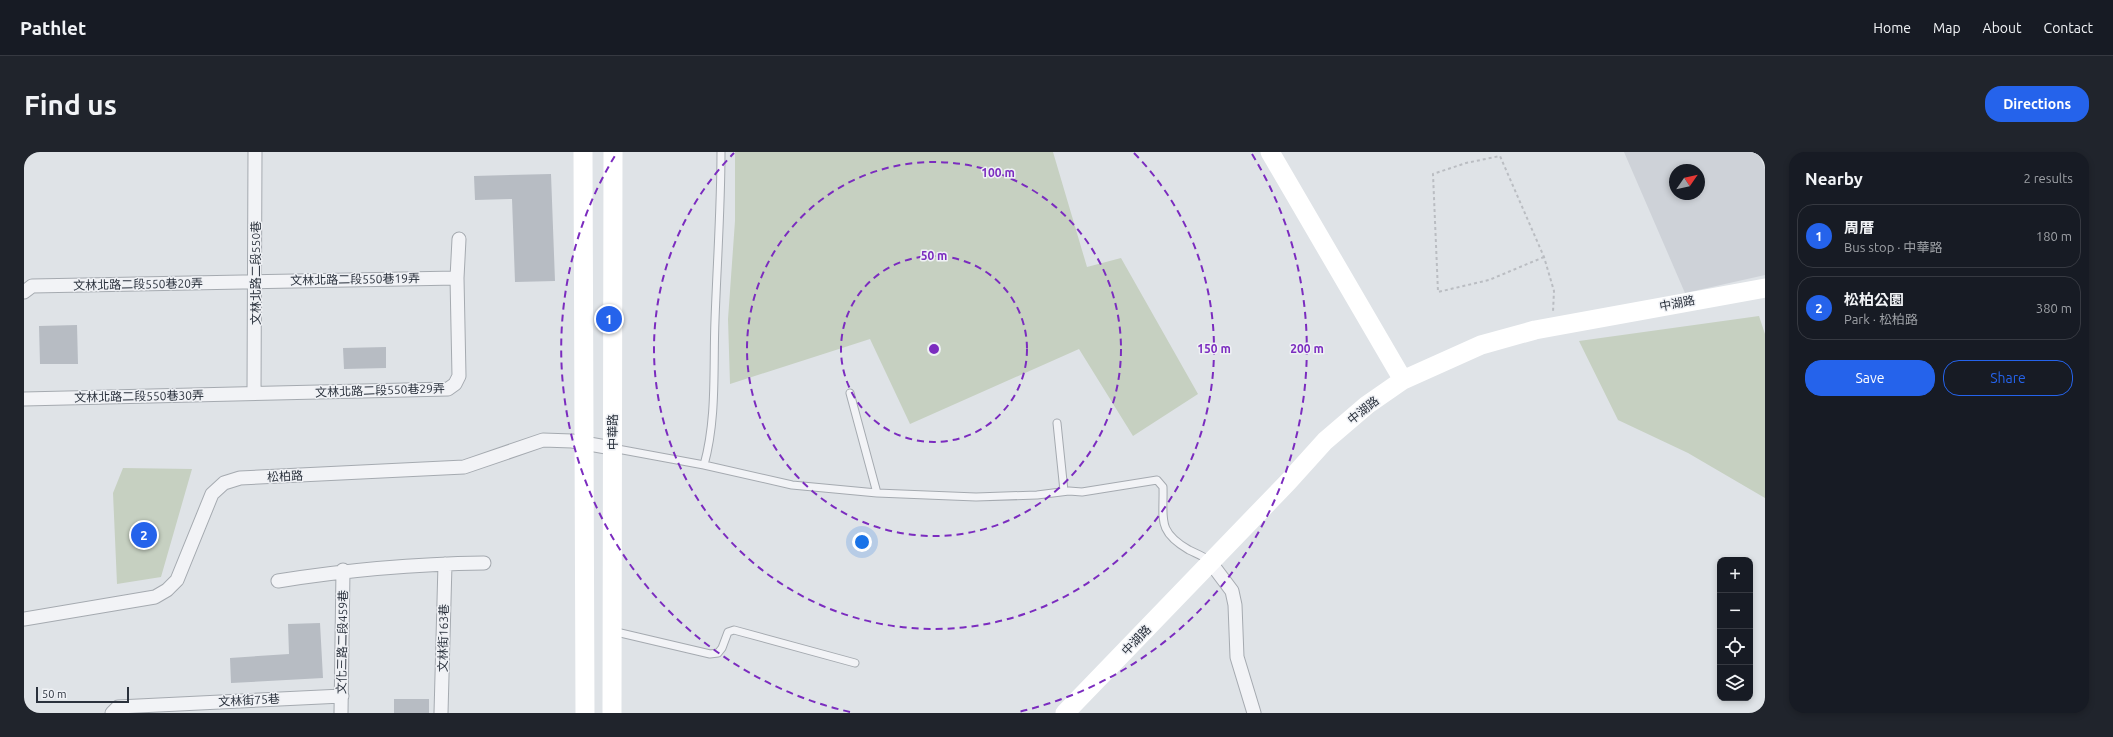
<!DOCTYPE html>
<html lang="en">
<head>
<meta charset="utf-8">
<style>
  body { margin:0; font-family:Ubuntu,"Noto Sans TC",sans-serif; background:#20242c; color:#f1f3f6 }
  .controls { position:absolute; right:12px; bottom:12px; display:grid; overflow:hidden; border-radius:8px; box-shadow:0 2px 6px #0003 }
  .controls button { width:36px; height:36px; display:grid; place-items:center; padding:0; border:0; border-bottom:1px solid #363941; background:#171b24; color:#f1f3f6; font:20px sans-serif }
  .compass { position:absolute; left:1645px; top:12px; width:36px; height:36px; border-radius:50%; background:#171b24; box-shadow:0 2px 6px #0003; rotate:56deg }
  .scale { position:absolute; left:12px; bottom:10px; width:93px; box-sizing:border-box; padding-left:4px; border:2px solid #2a313c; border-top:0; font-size:11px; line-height:14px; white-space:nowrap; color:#2a313c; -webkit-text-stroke:3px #eff1f5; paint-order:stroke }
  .you { position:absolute; left:838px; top:390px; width:14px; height:14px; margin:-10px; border:3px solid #fff; border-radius:50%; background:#1a73e8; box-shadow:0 0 0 6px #1a73e833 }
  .badge { display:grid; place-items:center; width:26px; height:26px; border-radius:50%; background:#2563eb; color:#fff; font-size:13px; font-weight:700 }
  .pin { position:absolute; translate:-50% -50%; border:2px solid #fff; box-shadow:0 1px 4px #0006 }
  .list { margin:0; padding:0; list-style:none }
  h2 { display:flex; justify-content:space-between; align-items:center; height:52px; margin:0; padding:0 16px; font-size:17px }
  h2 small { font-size:13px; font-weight:400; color:#9ea1a6 }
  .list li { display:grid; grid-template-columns:26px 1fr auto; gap:12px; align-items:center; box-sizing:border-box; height:64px; margin:0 8px 8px; padding:0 8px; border:1px solid #363941; border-radius:16px }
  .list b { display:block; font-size:15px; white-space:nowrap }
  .list p { margin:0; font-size:13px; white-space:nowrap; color:#9ea1a6 }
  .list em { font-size:13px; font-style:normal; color:#9ea1a6 }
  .actions { display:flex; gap:8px; padding:12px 16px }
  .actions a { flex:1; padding:9px 0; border:1px solid #2563eb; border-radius:16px; text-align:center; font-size:14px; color:#2563eb }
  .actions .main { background:#2563eb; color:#fff }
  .icon { flex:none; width:22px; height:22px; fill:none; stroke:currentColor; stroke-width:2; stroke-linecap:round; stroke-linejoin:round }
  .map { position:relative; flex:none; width:1741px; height:561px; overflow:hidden; border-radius:16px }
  header { display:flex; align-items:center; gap:24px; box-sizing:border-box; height:56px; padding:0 20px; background:#171b24; border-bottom:1px solid #363941 }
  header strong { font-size:19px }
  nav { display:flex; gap:22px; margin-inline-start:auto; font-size:14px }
  .intro { display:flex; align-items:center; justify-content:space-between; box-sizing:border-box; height:96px; padding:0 24px }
  h1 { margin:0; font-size:28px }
  .button { padding:10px 18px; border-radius:16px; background:#2563eb; color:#fff; font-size:14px; font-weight:700 }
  main { display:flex; gap:24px; padding:0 24px }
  aside { flex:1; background:#171b24; border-radius:16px; box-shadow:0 2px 6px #0003 }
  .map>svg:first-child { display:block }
  .built { fill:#ced2d8; fill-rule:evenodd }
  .green { fill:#c6d0c1 }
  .building { fill:#b7bcc3 }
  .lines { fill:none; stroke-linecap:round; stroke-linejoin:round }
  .lane-casing { stroke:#a5aab0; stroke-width:9 }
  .street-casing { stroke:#a5aab0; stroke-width:15 }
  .path { stroke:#babdc2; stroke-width:2; stroke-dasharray:3 3; stroke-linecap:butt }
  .lane { stroke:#f2f3f6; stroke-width:7 }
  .street { stroke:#f2f3f6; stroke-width:13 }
  .secondary { stroke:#fff; stroke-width:19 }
  .ring { fill:none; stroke:#7b2cbf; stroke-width:2; stroke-dasharray:7 5 }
  .labels { text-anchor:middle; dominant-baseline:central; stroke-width:3; stroke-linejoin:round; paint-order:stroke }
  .street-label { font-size:12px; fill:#2a313c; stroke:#eff1f5 }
  .centre { fill:#7b2cbf; stroke:#eff1f5; stroke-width:2 }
  .ring-label { font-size:12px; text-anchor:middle; font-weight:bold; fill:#7b2cbf; stroke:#eff1f5; stroke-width:3; stroke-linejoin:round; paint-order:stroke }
</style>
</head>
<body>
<header>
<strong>Pathlet</strong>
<nav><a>Home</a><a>Map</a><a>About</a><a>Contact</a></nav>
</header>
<div class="intro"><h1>Find us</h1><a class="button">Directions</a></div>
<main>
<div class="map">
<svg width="1741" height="561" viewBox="0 0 1741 561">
  <rect width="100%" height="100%" fill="#dfe3e7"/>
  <path class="built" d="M1600,0h134l7,17v106l-80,18zM1651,18h24v24h-24z"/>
  <path class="green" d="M711,0h318l34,115 34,-9 77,136 -65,42 -54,-87 -169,75 -40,-85 -140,45 -2,-65 7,-98z
    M1735,164l6,18v164l-77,-45 -70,-33 -39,-79z
    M99,316l69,1 -31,108 -44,7 -4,-91z"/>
  <path class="building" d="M527,22l4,107 -40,1 -3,-83 -37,1 -1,-24z
    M53,173l1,39h-38l-1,-38z
    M362,195v21l-42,1 -1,-21z
    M296,471l3,55 -92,5 -1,-25 59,-4 -1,-30z
    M370,547h35v14h-35z"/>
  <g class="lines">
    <defs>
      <path id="lane" d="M826,241l27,100
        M1033,271l7,68
        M588,296l92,17c13,-47 9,-96 11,-145 2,-56 6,-112 6,-168
        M680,313l88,20 85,8 99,4 61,-2 32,-4 13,1 75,-12 6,7c1,31 -7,44 26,63 8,4 15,6 22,12
        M588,479l98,23 8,-1 4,-5 6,-16 6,-2 121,33"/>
      <path id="street" d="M0,140l8,-6 425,-8
        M230,241l1,-241
        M0,247l424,-10 7,-5 4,-8 -2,-98 2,-39
        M1187,411l21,28 3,14 2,52 17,56
        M254,429c68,-11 136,-17 206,-18
        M0,467l131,-22 12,-7 10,-10 35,-86 12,-11 16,-5 224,-11 79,-27 29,1 40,7
        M88,561l6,-6 224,-11
        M317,561l2,-143
        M417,561l4,-149"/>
    </defs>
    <use href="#lane" class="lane-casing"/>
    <use href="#street" class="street-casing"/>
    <path class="path" d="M1520,105l-55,23 -51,12 -5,-118 33,-11 34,-7 44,101 10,34 -1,21"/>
    <use href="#lane" class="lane"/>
    <use href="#street" class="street"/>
    <path class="secondary" d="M559,0l2,561
      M1246,0l133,228
      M588,561l1,-561
      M1041,561l223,-231 37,-41 42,-36 36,-25 78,-35 54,-15 230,-42"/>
  </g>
  <g class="ring">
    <circle cx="910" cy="197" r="93"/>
    <circle cx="910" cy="197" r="187"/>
    <path d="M1110 1A280 280 0 1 1 710 1"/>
    <path d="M826 560A373 373 0 0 1 592 2M1228 2A373 373 0 0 1 994 560"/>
  </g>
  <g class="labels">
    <g class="street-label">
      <text transform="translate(231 121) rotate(-90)">文林北路二段550巷</text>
      <text transform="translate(331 127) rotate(-1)">文林北路二段550巷19弄</text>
      <text transform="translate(114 132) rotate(-1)">文林北路二段550巷20弄</text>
      <text transform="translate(1653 151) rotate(-11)">中湖路</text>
      <text transform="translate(356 238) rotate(-2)">文林北路二段550巷29弄</text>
      <text transform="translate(115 244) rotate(-1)">文林北路二段550巷30弄</text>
      <text transform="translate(1339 258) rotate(-39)">中湖路</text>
      <text transform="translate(588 280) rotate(-90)">中華路</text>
      <text transform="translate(261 324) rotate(-3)">松柏路</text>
      <text transform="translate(419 486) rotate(-89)">文林街163巷</text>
      <text transform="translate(1112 488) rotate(-46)">中湖路</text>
      <text transform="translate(318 490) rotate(-89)">文化三路二段459巷</text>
      <text transform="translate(225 548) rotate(-3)">文林街75巷</text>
    </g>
  </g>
  <circle cx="910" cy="197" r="6" class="centre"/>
  <g class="ring-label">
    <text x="974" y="25">100 m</text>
    <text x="910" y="108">50 m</text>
    <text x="1190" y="201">150 m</text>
    <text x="1283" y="201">200 m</text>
  </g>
</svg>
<div class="controls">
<button>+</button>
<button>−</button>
<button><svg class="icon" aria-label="locate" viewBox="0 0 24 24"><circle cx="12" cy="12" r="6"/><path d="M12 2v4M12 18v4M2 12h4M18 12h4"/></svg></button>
<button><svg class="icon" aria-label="layers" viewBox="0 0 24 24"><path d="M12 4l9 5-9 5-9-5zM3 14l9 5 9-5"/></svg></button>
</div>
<svg class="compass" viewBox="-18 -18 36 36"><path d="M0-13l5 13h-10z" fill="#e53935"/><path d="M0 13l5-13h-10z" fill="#9ea1a6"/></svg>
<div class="scale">50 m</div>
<div class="you"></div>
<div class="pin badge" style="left:585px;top:167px">1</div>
<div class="pin badge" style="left:120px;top:383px">2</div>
</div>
<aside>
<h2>Nearby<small>2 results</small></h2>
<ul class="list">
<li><span class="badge">1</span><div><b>周厝</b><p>Bus stop · 中華路</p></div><em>180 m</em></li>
<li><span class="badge">2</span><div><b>松柏公園</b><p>Park · 松柏路</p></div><em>380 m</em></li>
</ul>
<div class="actions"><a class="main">Save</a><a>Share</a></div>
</aside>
</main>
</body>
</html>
